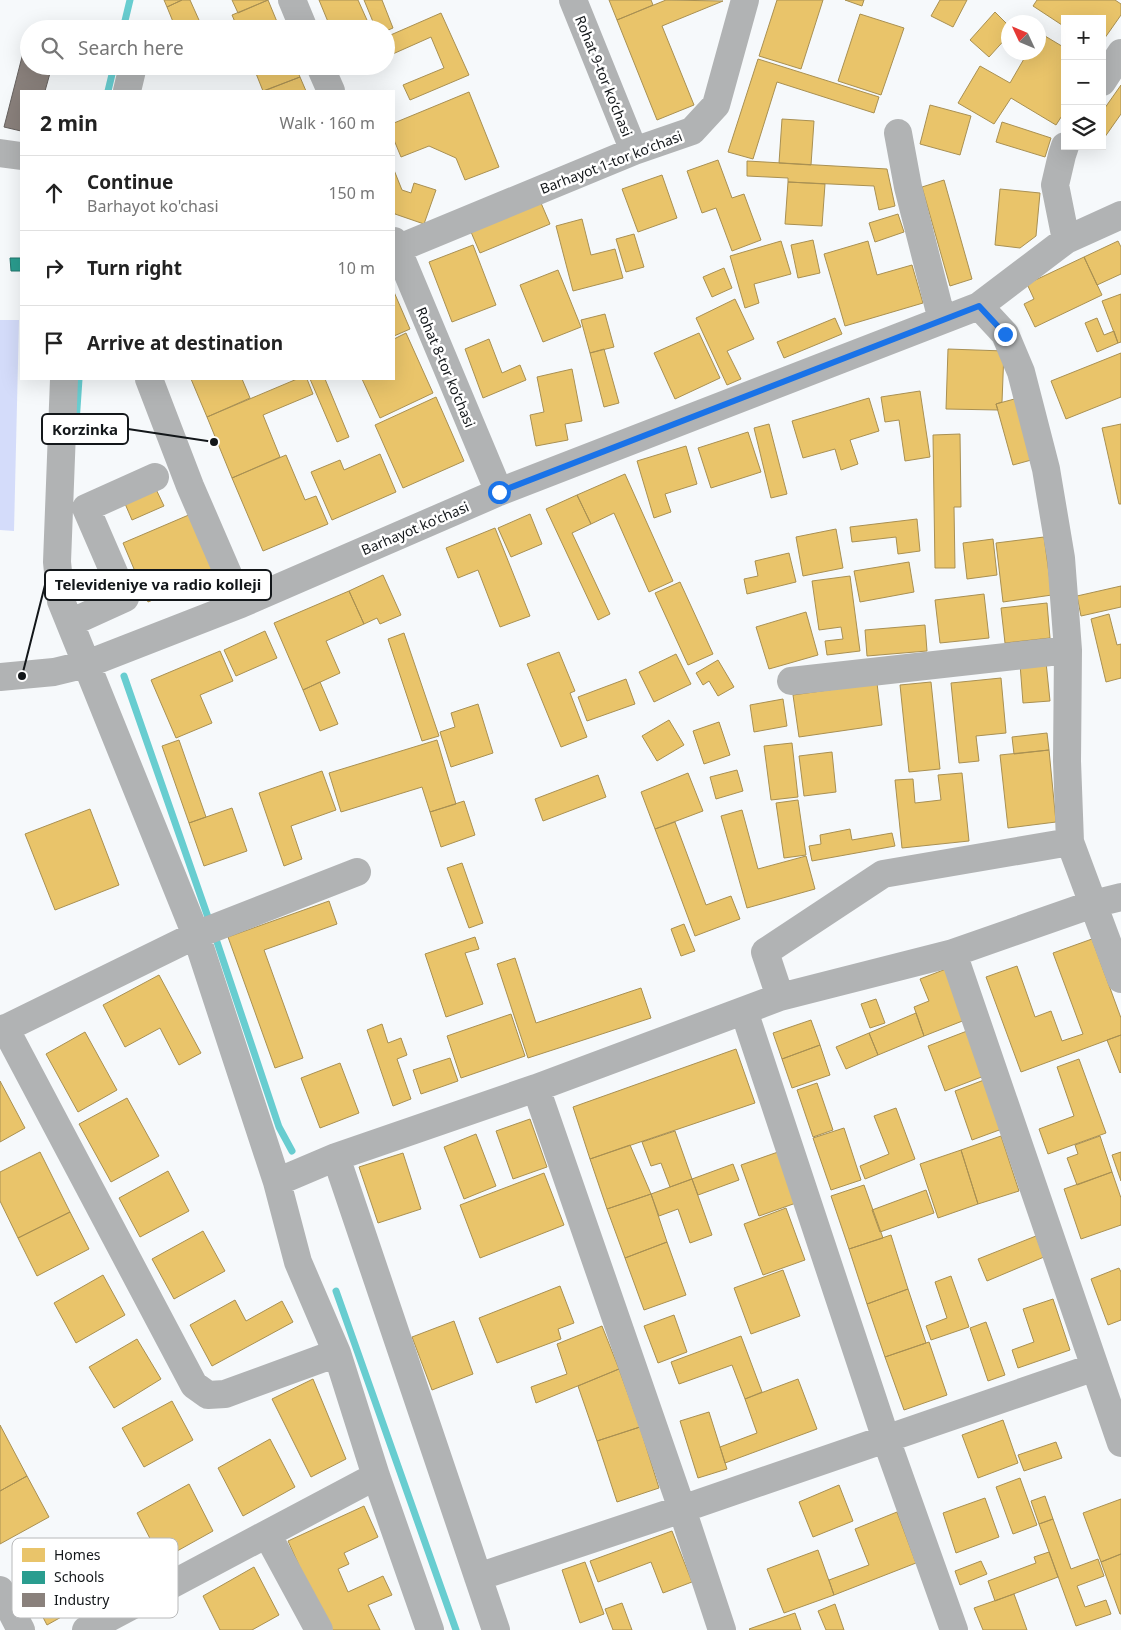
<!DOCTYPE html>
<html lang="en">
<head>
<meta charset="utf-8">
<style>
  body { margin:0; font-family:"Noto Sans",sans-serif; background:#f6f6f6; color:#222 }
  .controls { position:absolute; right:15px; top:15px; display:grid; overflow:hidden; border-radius:0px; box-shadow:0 5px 20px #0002 }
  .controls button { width:45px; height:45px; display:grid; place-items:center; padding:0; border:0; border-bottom:1px solid #e0e0e0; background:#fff; color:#222; font:25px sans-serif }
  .compass { position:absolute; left:1001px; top:15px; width:45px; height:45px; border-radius:50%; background:#fff; box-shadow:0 5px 20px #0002; rotate:314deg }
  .stop { position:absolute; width:15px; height:15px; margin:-11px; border:4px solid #1a73e8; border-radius:50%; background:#fff }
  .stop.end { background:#1a73e8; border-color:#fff; box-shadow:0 1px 5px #0008 }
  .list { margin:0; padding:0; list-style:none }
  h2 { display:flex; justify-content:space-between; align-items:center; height:65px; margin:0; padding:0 20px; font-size:21px }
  h2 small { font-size:16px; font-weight:400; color:#767676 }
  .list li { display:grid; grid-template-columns:32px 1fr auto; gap:15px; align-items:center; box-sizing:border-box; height:75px; padding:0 20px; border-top:1px solid #e0e0e0 }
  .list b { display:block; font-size:19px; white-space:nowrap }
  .list p { margin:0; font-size:16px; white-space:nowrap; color:#767676 }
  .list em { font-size:16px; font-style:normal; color:#767676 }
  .icon { flex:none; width:28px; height:28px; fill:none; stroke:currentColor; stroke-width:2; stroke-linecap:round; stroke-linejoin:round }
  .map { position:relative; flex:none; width:1121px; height:1630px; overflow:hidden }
  .search { position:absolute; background:#fff; box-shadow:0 5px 20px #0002; left:20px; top:20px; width:375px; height:55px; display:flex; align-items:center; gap:12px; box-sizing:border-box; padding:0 18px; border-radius:28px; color:#767676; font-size:19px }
  .panel { position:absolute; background:#fff; box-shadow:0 5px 20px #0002; left:20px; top:90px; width:375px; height:290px; border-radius:0px }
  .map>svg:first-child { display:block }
  .green { fill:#d4dcfa }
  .homes { fill:#e9c46a; stroke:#a99052 }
  .schools { fill:#2a9d8f; stroke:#23756c }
  .industry { fill:#8a817c; stroke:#66615f }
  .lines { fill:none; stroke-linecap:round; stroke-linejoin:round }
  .stream { stroke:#68cdd0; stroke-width:7 }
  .minor { stroke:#b1b3b4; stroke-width:28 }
  .route { stroke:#1a73e8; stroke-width:6 }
  .labels { text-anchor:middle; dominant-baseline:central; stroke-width:5; stroke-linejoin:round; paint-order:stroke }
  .street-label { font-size:14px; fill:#13171a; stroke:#fff }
  .key { fill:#fff; stroke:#b8b9ba; stroke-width:1 }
  .key-label { font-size:14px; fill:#13171a }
  .leader { fill:none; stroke:#13171a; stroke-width:2 }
  .callout-dot { fill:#13171a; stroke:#fff; stroke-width:2 }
  .callout { fill:#fff; stroke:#13171a; stroke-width:2 }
  .callout-label { font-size:15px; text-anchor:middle; font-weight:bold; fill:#13171a }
</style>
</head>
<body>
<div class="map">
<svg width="1121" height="1630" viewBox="0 0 1121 1630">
  <rect width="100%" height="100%" fill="#f6f9fb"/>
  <path class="green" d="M0,320h19l-5,211 -14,-1z"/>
  <path class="homes" d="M164,0h18l-15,7z
    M182,0h8l13,29h-27l-9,-22z
    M232,0h36l-30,13z
    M268,0l12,29h-42l-6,-14z
    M319,0h39l13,29h-40z
    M364,0h18l11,28 -7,3v-2h-10z
    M609,0h42l2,5 -36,15z
    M666,0l57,1 -61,25 32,79 -37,15 -40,-100z
    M777,0h46l-22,69 -42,-13z
    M845,0h19l-2,6z
    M940,0h27l-14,27 -22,-11z
    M1037,0h78l6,4v11l-19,27v-23h-37v8l-32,-21z
    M995,12l13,13v11l-19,21 -19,-17z
    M441,13l28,62 -59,25 -7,-15 41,-17 -13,-31 -45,20v-20z
    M860,14l44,14 -23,67 -43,-14z
    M1040,33l25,15v63l-9,14 -45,-27 -17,26 -36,-21 22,-37 30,17 18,-31h10v-16z
    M758,59l121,38 -5,16 -97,-31 -24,77 -25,-7z
    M253,66h42l5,11 -37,14z
    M300,77l6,14h-42z
    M1121,85v29l-19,27v-29z
    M469,92l30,75 -34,13 -9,-22 -27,-12 -28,11 -7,-17v-17z
    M930,105l41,11 -11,39 -40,-11z
    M782,119l32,2 -3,44 -32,-2z
    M1002,122l49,16 -6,19 -49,-15z
    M718,160l14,38 12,-4 17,46 -29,11 -16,-43 -14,5 -15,-42z
    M747,161l140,8 8,37 -16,4 -5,-24 -86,-4v-4l-41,-2z
    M394,170l8,20 9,3 3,-10 22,7 -12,34 -29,-10 -1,-3z
    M662,175l15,43 -39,14 -16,-43z
    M944,180l28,99 -22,7 -28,-99z
    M788,182l37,2 -3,42 -37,-2z
    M1000,189l40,4 -4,43 -16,12 -25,-3z
    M541,203l9,21 -70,29 -9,-21z
    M898,214l6,18 -29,10 -6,-19z
    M582,219l9,36 24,-6 8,29 -50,13 -17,-65z
    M634,234l10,33 -18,5 -10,-33z
    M813,240l7,33 -22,5 -7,-33z
    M781,241l10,33 -37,10 5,19 -14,5 -15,-52z
    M868,241l9,34 35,-10 11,38 -78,23 -21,-72z
    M1118,241l3,6v27l-24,11 -13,-28z
    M473,245l23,60 -44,17 -23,-60z
    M1084,257l18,38 -67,32 -11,-23 10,-5 -7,-15z
    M724,268l8,20 -20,9 -9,-20z
    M558,270l23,57 -38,15 -23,-57z
    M394,292l16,37 -16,7z
    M1121,294v48l-3,1 -16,-42z
    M735,299l19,40 -27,12 14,28 -14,6 -31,-67z
    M605,314l9,33 -24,6 -9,-33z
    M835,318l7,16 -58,24 -7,-16z
    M1097,318l7,17 10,-4 4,12 -21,9 -12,-29z
    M406,333l27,60 -53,25 -18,-39h32v-40z
    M699,333l21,45 -45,21 -21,-46z
    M489,339l13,34 18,-8 6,15 -43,18 -18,-49z
    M604,349l15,54 -15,4 -14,-54z
    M948,349l56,2 -2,51 -6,2 2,6 -52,-1z
    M1121,353v44l-55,22 -15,-38z
    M572,369l10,52 -17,3 3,16 -32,6 -6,-31 14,-3 -7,-35z
    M191,379h51l8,19 -43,19z
    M297,379h10l6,15 -50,21 17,42 -48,21 -25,-61z
    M310,379h15l24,58 -12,5z
    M920,391l10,66 -25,4 -6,-41 -14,2 -4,-25z
    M436,397l28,64 -61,27 -28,-63z
    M869,398l10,33 -29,9 8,24 -17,6 -6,-21 -32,9 -11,-37z
    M1018,398l17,61 -22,6 -17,-61z
    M769,424l18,70 -16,4 -17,-70z
    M1121,424v80h-2l-17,-76z
    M748,432l13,40 -50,16 -13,-40z
    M960,434l1,73h-7l1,61h-20l-2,-133z
    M686,446l11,38 -32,10 6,18 -17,6 -17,-57z
    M380,454l16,38 -64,28 -21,-48 29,-12 4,10z
    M286,455l19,45 11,-4 12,28 -65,27 -31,-73z
    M625,474l48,107 -24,11 -35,-79 -23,11 -14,-29z
    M154,485l10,21 -32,14 -9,-21z
    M577,495l14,29 -19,9 38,81 -12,6 -52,-111z
    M191,514l25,59 -68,29 -25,-59z
    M530,514l12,30 -31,13 -13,-29z
    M917,519l3,32 -22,3 -2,-17 -44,5 -2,-15z
    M495,528l35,88 -30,11 -22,-57 -20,8 -12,-30z
    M836,529l7,39 -40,8 -7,-39z
    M1044,537l8,58 -49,7 -7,-59z
    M993,539l4,36 -30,4 -4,-36z
    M789,553l7,29 -49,12 -3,-15 14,-3 -3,-15z
    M909,562l5,30 -54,10 -6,-31z
    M383,575l18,40 -21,9 -3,-6 -13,6 -15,-33z
    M850,576l10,75 -33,4 -2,-14 18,-2 -2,-12 -22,3 -7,-49z
    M680,582l33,72 -25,11 -33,-72z
    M1121,586v21l-40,9 -4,-20z
    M349,591l15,33 -38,17 14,32 -37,17 -29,-67z
    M984,594l5,44 -49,5 -5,-43z
    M1047,603l3,35 -45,5 -4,-35z
    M806,612l12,43 -49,14 -13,-42z
    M1109,614l8,31 4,-1v34l-15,4 -15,-63z
    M925,625l2,26 -60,5 -2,-26z
    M265,631l12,27 -41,18 -12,-26z
    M404,633l35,103 -17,5 -34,-102z
    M220,651l13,30 -33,14 12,28 -36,15 -25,-58z
    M559,652l16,39 -5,2 17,44 -26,10 -34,-83z
    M676,654l15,30 -37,18 -15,-30z
    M718,660l16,27 -16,9 -9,-15 -6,4 -7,-12z
    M1046,662l4,39 -27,2 -3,-39z
    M1001,678l5,55 -30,3 3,25 -20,2 -8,-80z
    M626,679l9,25 -48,17 -9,-24z
    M320,682l18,42 -18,7 -17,-41z
    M931,682l9,87 -31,3 -9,-87z
    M877,683l5,42 -83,12 -6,-42z
    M783,699l4,27 -33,6 -4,-27z
    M478,704l15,49 -42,14 -11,-35 15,-5 -4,-14z
    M669,720l15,25 -27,16 -15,-25z
    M719,722l11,33 -26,9 -11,-33z
    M1047,733l2,17 -35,4 -2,-17z
    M179,740l27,77 -17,6 -27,-77z
    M437,740l19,64 -26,8 -8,-25 -81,25 -12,-39z
    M792,743l6,54 -27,3 -7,-54z
    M1049,750l7,72 -48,6 -8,-73z
    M832,752l4,40 -32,4 -5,-40z
    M737,770l6,21 -27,8 -6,-22z
    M322,771l14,39 -45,16 11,33 -18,7 -25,-73z
    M688,773l15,38 -48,18 -14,-37z
    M962,773l7,68 -67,7 -7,-68 18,-1 2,24 26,-3 -3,-25z
    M598,775l8,22 -63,24 -8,-22z
    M798,800l8,55 -22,3 -8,-55z
    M464,801l11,34 -34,12 -11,-35z
    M232,808l15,43 -43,15 -15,-43z
    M90,809l29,76 -64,25 -30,-76z
    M742,810l16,59 48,-13 9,33 -68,19 -26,-92z
    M675,822l31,83 25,-9 9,23 -45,17 -40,-107z
    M850,829l2,11 40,-7 3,13 -83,15 -3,-15 12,-2 -1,-9z
    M462,863l21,60 -14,5 -22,-60z
    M329,901l8,23 -73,26 39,108 -28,10 -47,-131z
    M684,924l11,27 -14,5 -10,-27z
    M475,937l4,12 -14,4 18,51 -37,13 -21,-63z
    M1092,939l29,79v17l-100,37 -35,-95 31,-11 18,51 16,-6 11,30 21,-7 -30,-81z
    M515,958l21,65 105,-35 10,30 -123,40 -31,-94z
    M946,969l19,51 -41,16 -10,-29 15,-6 -9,-22z
    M159,975l42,78 -22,12 -19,-37 -35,19 -22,-42z
    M876,999l9,24 -15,5 -9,-24z
    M916,1013l8,23 -46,19 -9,-22z
    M511,1014l14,42 -64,22 -14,-42z
    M811,1020l9,25 -38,14 -9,-26z
    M382,1024l6,19 13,-5 6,17 -10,4 14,40 -18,7 -26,-76z
    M967,1031l17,45 -39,15 -17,-45z
    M85,1032l32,58 -39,22 -32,-58z
    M869,1033l9,22 -32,14 -10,-22z
    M1121,1035v37l-1,1 -13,-33z
    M820,1045l10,30 -38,13 -10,-29z
    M736,1049l19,54 -165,56 -17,-52z
    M450,1058l8,23 -37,13 -8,-24z
    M1079,1059l27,74 -58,21 -9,-25 35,-13 -17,-49z
    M340,1063l19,50 -39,15 -19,-50z
    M984,1080l18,49 -30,11 -17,-49z
    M0,1081l25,47 -25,14z
    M817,1083l16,47 -20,7 -16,-47z
    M127,1098l32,58 -48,26 -32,-58z
    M896,1108l19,51 -50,20 -5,-13 29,-12 -15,-38z
    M530,1119l17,48 -34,12 -17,-48z
    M844,1128l17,52 -30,10 -18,-52z
    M675,1131l17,48 -22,8 -9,-24 -10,3 -9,-24z
    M476,1134l20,52 -32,13 -20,-52z
    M1001,1136l18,55 -41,13 -17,-54z
    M1100,1136l12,36 -35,13 -10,-27 11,-4 -3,-9z
    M630,1145l21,49 -44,15 -17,-50z
    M961,1150l17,54 -40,14 -18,-54z
    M40,1152l30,60 -52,26 -18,-37v-29z
    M778,1152l18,51 -37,13 -18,-51z
    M1121,1152v29l-9,-26z
    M403,1153l18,56 -43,14 -19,-56z
    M733,1164l6,16 -41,15 -6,-16z
    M168,1171l21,40 -49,26 -21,-39z
    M1112,1172l9,26v27l-40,14 -17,-50z
    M544,1173l20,52 -84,33 -20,-53z
    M692,1179l20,56 -22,8 -12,-34 -19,7 -8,-22z
    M864,1185l19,53 -34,11 -18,-53z
    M926,1190l8,23 -54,19 -8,-22z
    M651,1194l16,48 -42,16 -18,-49z
    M786,1208l19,52 -42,15 -19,-51z
    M70,1212l19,37 -52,27 -19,-38z
    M203,1231l22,40 -51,28 -22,-40z
    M891,1235l17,54 -41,15 -18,-55z
    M1036,1236l8,21 -57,24 -9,-22z
    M667,1242l19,53 -42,15 -19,-52z
    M1119,1268l2,4v48l-13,5 -17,-46z
    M783,1270l17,46 -49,18 -17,-46z
    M103,1275l22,40 -49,28 -22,-40z
    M951,1276l18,51 -38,13 -5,-14 21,-8 -12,-36z
    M560,1286l14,37 -16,6 3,10 -64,24 -18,-45z
    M908,1289l18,54 -41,14 -18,-53z
    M1053,1299l17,51 -52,18 -6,-18 22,-8 -11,-33z
    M235,1300l11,21 36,-20 11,21 -81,44 -22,-41z
    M674,1315l13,37 -29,11 -14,-37z
    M454,1321l19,53 -41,16 -20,-53z
    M986,1322l19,53 -17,6 -18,-53z
    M602,1326l17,43 -83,34 -5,-16 36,-13 -10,-30z
    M741,1336l21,56 -17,7 -13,-34 -53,19 -8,-22z
    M137,1339l24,40 -47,29 -25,-41z
    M929,1342l18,53 -43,15 -19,-53z
    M619,1369l21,58 -43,14 -19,-55z
    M313,1379l33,80 -35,18 -39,-78z
    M798,1379l19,50 -92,34 -5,-16 37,-14 -12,-34z
    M172,1401l21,39 -49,27 -22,-39z
    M709,1412l18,57 -29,9 -18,-57z
    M1003,1420l15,43 -40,15 -16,-43z
    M0,1425l27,51 -27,15z
    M640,1427l19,61 -42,14 -20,-61z
    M270,1439l25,48 -52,29 -25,-48z
    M1056,1442l6,16 -38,13 -6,-16z
    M27,1476l22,41 -49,27v-53z
    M1020,1478l17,47 -24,9 -17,-47z
    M189,1484l24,47 -52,29 -24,-47z
    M839,1485l14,36 -40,16 -14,-35z
    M1045,1496l8,23 -14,5 -8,-23z
    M985,1498l14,39 -43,16 -13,-40z
    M1121,1499v55l-20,8 -18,-49z
    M364,1506l14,31 -34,16 5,11 -11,5 10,23 35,-16 9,19 -24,10 12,25h-52l-40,-89z
    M897,1512l19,51 -82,32 -5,-15 40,-15 -14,-36z
    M1053,1519l18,50 27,-10 6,17 -27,10 8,21 21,-7 5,14 -35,12 -37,-102z
    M672,1531l20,51 -29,11 -12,-31 -53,20 -8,-21z
    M74,1549l25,47 -52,29 -25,-48z
    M818,1550l16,45 -50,18 -17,-44z
    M1049,1552l9,25 -63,24 -7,-20 48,-18 -2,-6z
    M1121,1554v60h-1l-19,-52z
    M981,1561l6,13 -27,11 -5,-14z
    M585,1562l19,52 -24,9 -18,-53z
    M254,1567l25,48 -27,15h-32l-17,-34z
    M1014,1594l13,36h-44l-9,-22z
    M622,1603l10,27h-19l-8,-21z
    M835,1604l9,26h-18l-8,-19z
    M795,1613l6,17h-51l-1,-1z"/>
  <path class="schools" d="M10,258h11v13h-10z"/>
  <path class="industry" d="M23,53l6,2v11h23l-7,25h-24v40l-17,-4z"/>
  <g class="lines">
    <path class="stream" d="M123,29l7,-29
      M108,91l6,-25
      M75,438l4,-59
      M124,676l86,247
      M214,933l65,194 13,24
      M336,1291l120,339"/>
    <path class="minor" d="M292,0l12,29
      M573,0l61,151
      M320,66l11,25
      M1102,82l19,-29
      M127,91l6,-25
      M898,133l10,54 34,133
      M1065,146l-3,9 -7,30 11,55
      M0,153l21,3
      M394,241l105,251
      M397,249l237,-98 58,-20 24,-26 29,-105
      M979,306l26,28 16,38 25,97 15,89 7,92 -1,111 3,81 51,137
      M64,379l-7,183 4,39 135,334 81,247 21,80 39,91 39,123 54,154
      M149,379l41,107 51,118
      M70,623l55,-25 -39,-90 69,-31
      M0,677l54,-5 33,-8 154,-60 258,-112 480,-186 87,-66 55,-25
      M791,681l277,-31
      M953,953l140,-49 28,-7
      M780,997l173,-44 168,490
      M744,1011l142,428 68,191
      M5,1028l189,357 14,10 17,-1 112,-41
      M0,1031l196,-96 161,-63
      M536,1088l146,421 40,121
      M336,1157l160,473
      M277,1182l59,-25 200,-69 244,-91 -15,-45 118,-78 187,-32
      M267,1534l52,96
      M478,1577l204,-68 413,-142
      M0,1590l21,40
      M86,1630l290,-154"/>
  </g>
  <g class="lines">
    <path class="route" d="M499,492l480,-186 26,28"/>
  </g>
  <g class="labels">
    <g class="street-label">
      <text transform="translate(604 76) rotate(68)">Rohat 9-tor ko‘chasi</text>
      <text transform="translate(611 162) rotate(-21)">Barhayot 1-tor koʻchasi</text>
      <text transform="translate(446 367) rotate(67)">Rohat 8-tor ko‘chasi</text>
      <text transform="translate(415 528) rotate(-23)">Barhayot ko'chasi</text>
    </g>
  </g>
  <rect x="12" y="1538" width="166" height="80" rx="8" class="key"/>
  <rect x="22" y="1548" width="23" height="14" fill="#e9c46a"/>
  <rect x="22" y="1571" width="23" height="13" fill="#2a9d8f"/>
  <rect x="22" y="1593" width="23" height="14" fill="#8a817c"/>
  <g class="key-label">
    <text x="54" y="1560">Homes</text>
    <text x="54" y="1582">Schools</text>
    <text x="54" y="1605">Industry</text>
  </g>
  <path class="leader" d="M214 442L128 429M22 676L45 585"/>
  <g class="callout-dot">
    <circle cx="214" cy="442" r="5"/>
    <circle cx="22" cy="676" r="5"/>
  </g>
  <g class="callout">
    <rect x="42" y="414" width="86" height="30" rx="5"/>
    <rect x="45" y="570" width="226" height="30" rx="5"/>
  </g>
  <g class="callout-label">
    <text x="85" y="435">Korzinka</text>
    <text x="158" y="590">Televideniye va radio kolleji</text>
  </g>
</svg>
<div class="controls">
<button>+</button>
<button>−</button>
<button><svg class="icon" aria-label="layers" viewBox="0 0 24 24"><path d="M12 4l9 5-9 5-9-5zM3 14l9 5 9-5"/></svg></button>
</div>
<svg class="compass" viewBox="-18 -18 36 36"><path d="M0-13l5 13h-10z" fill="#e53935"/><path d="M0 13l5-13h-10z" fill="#767676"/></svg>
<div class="stop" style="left:499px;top:492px"></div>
<div class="stop end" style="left:1005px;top:334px"></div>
<div class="search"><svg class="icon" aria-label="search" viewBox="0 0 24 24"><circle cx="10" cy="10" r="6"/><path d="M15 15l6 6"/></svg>Search here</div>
<section class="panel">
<h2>2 min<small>Walk · 160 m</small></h2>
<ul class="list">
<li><svg class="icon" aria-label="ahead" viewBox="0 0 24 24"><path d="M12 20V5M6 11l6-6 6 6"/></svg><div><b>Continue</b><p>Barhayot ko'chasi</p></div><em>150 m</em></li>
<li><svg class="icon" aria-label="right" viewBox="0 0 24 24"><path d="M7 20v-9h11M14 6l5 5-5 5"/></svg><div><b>Turn right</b></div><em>10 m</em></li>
<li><svg class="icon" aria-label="arrive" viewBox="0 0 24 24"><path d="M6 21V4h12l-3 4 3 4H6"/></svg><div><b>Arrive at destination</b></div></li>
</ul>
</section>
</div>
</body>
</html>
